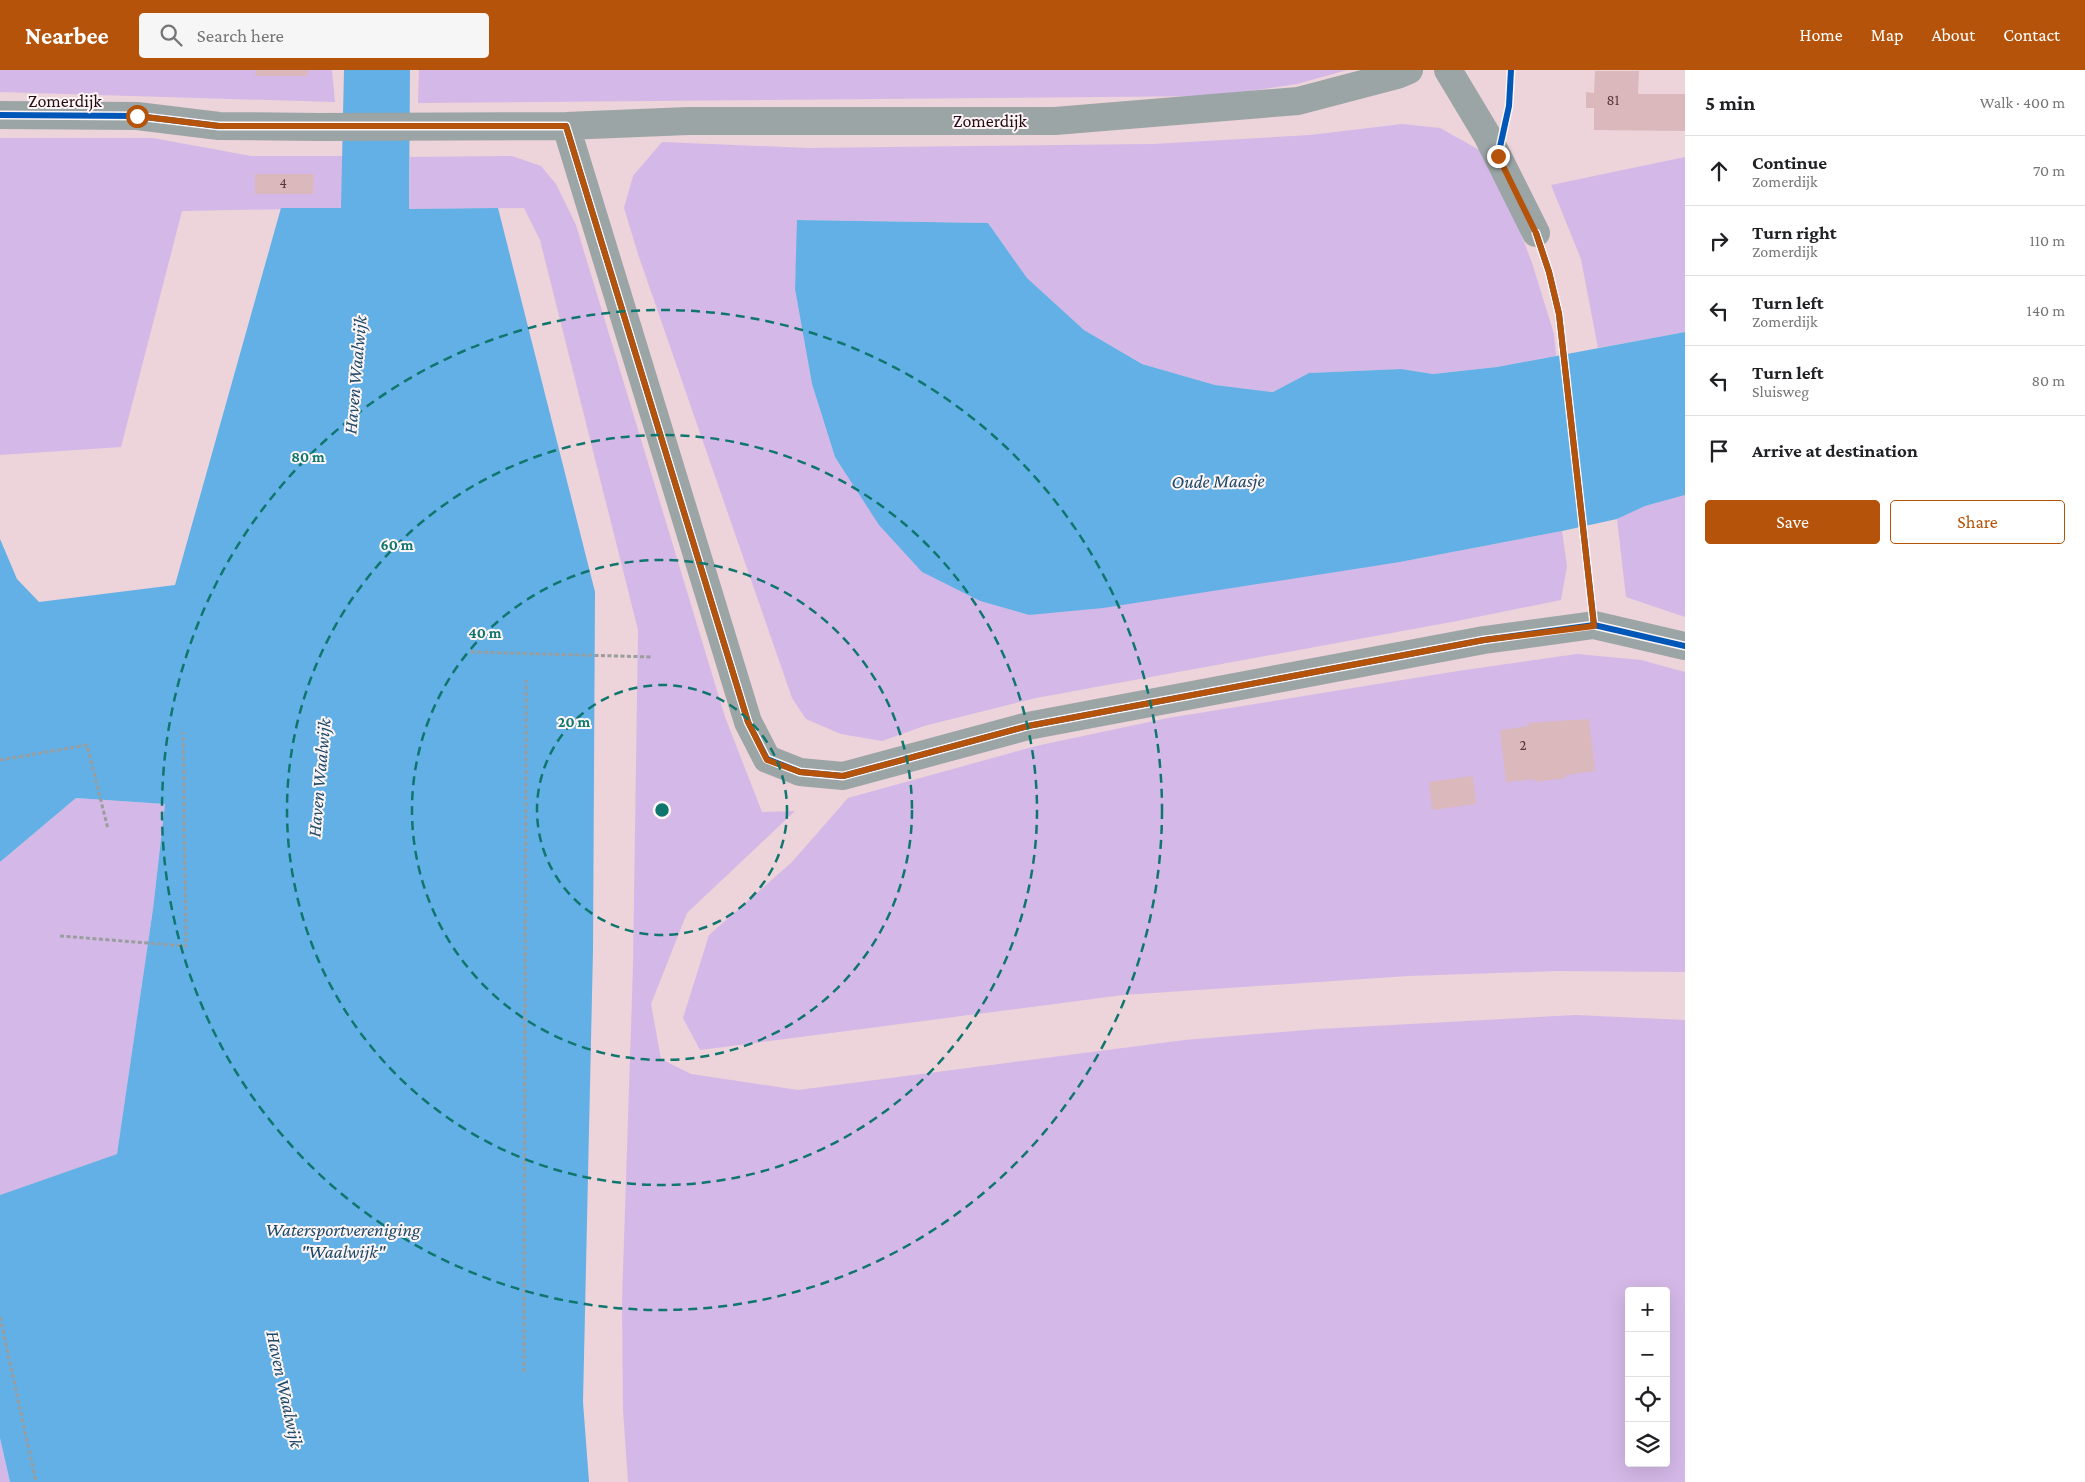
<!DOCTYPE html>
<html lang="en">
<head>
<meta charset="utf-8">
<style>
  body { margin:0; font-family:"Crimson Pro",serif; background:#f6f6f6; color:#202124 }
  .controls { position:absolute; right:15px; bottom:15px; display:grid; overflow:hidden; border-radius:5px; box-shadow:0 5px 20px #0002 }
  .controls button { width:45px; height:45px; display:grid; place-items:center; padding:0; border:0; border-bottom:1px solid #e0e0e0; background:#fff; color:#202124; font:25px sans-serif }
  .stop { position:absolute; width:15px; height:15px; margin:-11px; border:4px solid #b45309; border-radius:50%; background:#fff }
  .stop.end { background:#b45309; border-color:#fff; box-shadow:0 1px 5px #0008 }
  .list { margin:0; padding:0; list-style:none }
  h2 { display:flex; justify-content:space-between; align-items:center; height:65px; margin:0; padding:0 20px; font-size:21px }
  h2 small { font-size:16px; font-weight:400; color:#757577 }
  .list li { display:grid; grid-template-columns:32px 1fr auto; gap:15px; align-items:center; box-sizing:border-box; height:70px; padding:0 20px; border-top:1px solid #e0e0e0 }
  .list b { display:block; font-size:19px; white-space:nowrap }
  .list p { margin:0; font-size:16px; white-space:nowrap; color:#757577 }
  .list em { font-size:16px; font-style:normal; color:#757577 }
  .actions { display:flex; gap:10px; padding:15px 20px }
  .actions a { flex:1; padding:11px 0; border:1px solid #b45309; border-radius:5px; text-align:center; font-size:18px; color:#b45309 }
  .actions .main { background:#b45309; color:#fff }
  .icon { flex:none; width:28px; height:28px; fill:none; stroke:currentColor; stroke-width:2; stroke-linecap:round; stroke-linejoin:round }
  .map { position:relative; flex:none; width:1685px; height:1412px; overflow:hidden }
  header { display:flex; align-items:center; gap:30px; box-sizing:border-box; height:70px; padding:0 25px; background:#b45309; color:#fff }
  header strong { font-size:24px }
  nav { display:flex; gap:28px; margin-inline-start:auto; font-size:18px }
  .search { width:350px; height:45px; background:#f6f6f6; display:flex; align-items:center; gap:12px; box-sizing:border-box; padding:0 18px; border-radius:5px; color:#757577; font-size:19px }
  main { display:flex }
  aside { flex:1; background:#fff }
  .map>svg:first-child { display:block }
  .green { fill:#d4b8e7; fill-rule:evenodd }
  .water { fill:#62b0e5 }
  .building { fill:#dbb8bb }
  .lines { fill:none; stroke-linecap:round; stroke-linejoin:round }
  .path { stroke:#9a9d9e; stroke-width:3; stroke-dasharray:4 2.5; stroke-linecap:butt }
  .minor { stroke:#9ba5a5; stroke-width:28 }
  .cycleway-casing { stroke:#fef5f7; stroke-width:9 }
  .cycleway { stroke:#0057b8; stroke-width:6 }
  .route { stroke:#b45309; stroke-width:6 }
  .ring { fill:none; stroke:#0f766e; stroke-width:2.5; stroke-dasharray:9 6 }
  .labels { text-anchor:middle; dominant-baseline:central; stroke-width:4; stroke-linejoin:round; paint-order:stroke }
  .number-label { font-size:15px; fill:#54373e }
  .street-label { font-size:18px; fill:#270c15; stroke:#fef5f7 }
  .water-label { font-size:19px; font-style:italic; fill:#1d4a68; stroke:#fef5f7 }
  .centre { fill:#0f766e; stroke:#fef5f7; stroke-width:2.5 }
  .ring-label { font-size:15px; text-anchor:middle; font-weight:bold; fill:#0f766e; stroke:#fef5f7; stroke-width:4; stroke-linejoin:round; paint-order:stroke }
</style>
</head>
<body>
<header>
<strong>Nearbee</strong>
<div class="search"><svg class="icon" aria-label="search" viewBox="0 0 24 24"><circle cx="10" cy="10" r="6"/><path d="M15 15l6 6"/></svg>Search here</div>
<nav><a>Home</a><a>Map</a><a>About</a><a>Contact</a></nav>
</header>
<main>
<div class="map">
<svg width="1685" height="1412" viewBox="0 0 1685 1412">
  <rect width="100%" height="100%" fill="#edd3da"/>
  <path class="green" d="M0,0h332l3,32 -335,-10z
    M419,0h928l-50,14 -81,12 -798,7z
    M1402,54l38,4 43,24 24,45 25,66 22,71 2,22 -59,11 -64,7 -32,-5 -92,4 -36,19 -58,-7 -73,-21 -58,-34 -57,-52 -39,-55 -190,-3 -3,69 17,95 23,73 87,115 58,29 49,14 371,-53 162,-31 5,35 -6,34 -104,21 -421,77 -112,28 -42,15 -41,-7 -35,-15 -14,-21 -153,-441 -15,-49 9,-32 29,-34 146,6 345,-4 157,-9z
    M0,68h153l98,18h92l-1,52 -160,3 -61,236 -121,8z
    M512,86l29,10 15,18 20,41 149,492 37,95 33,-1 -108,102 -36,91 10,55 30,15 107,16 387,-50 134,-11 256,-14 110,5v462h-1057l-5,-72 -1,-109 11,-334 5,-337 -98,-390 -16,-32 -115,1 1,-52zM1629,1221h37v172h-37z
    M1685,87v175l-87,16 -17,-89 -30,-74z
    M1685,425v122l-59,-20 -9,-78 28,-13z
    M1577,584l64,6 44,12v300l-127,-1 -150,5 -285,19 -423,55 -17,-32 26,-83 83,-73 56,-64 188,-52 132,-28 290,-47z
    M76,728l89,6 -12,105 -36,245 -117,41v-333z
    M0,1368l10,44h-10z"/>
  <path class="water" d="M344,0h66l-1,139 89,-1 97,384 -2,358 -10,452 6,80h-579l-10,-44v-243l117,-41 36,-245 12,-105 -89,-6 -76,64v-323l17,40 22,23 136,-17 106,-377h60z
    M797,150l191,3 39,55 57,52 58,34 73,21 58,7 36,-19 92,-4 32,5 64,-7 188,-35v163l-40,11 -28,13 -55,12 -162,31 -297,46 -74,7 -49,-14 -58,-29 -43,-47 -44,-68 -23,-73 -17,-95z"/>
  <path class="building" d="M256,0h52v6h-53z
    M1595,1h44l-1,23h47v37l-91,-1v-22h-8v-16l8,1z
    M255,104h59l-1,20h-58z
    M1589,649l6,52 -29,4v3l-31,4v-3l-29,3 -6,-52 29,-4 -1,-3z
    M1473,706l3,28 -44,6 -3,-28z"/>
  <g class="lines">
    <path class="path" d="M471,582l182,5
      M0,690l87,-15 21,84
      M60,866l126,10 -3,-214
      M0,1247l36,165
      M524,1302l2,-692"/>
    <path class="minor" d="M1448,0l39,65 49,98
      M0,45l137,1 82,10 100,1 247,-1 122,-5h367l243,-20 99,-26 12,-5
      M566,56l182,596 19,37 33,13 43,4 185,-50 456,-86 110,-15 91,21"/>
    <defs>
      <path id="cycleway" d="M0,45l137,1 82,10h347l182,596 19,37 33,13 43,4 185,-50 456,-86 110,-15 91,21
        M1498,86l11,-50 2,-36
        M1536,163l13,39 10,42 35,311"/>
    </defs>
    <use href="#cycleway" class="cycleway-casing"/>
    <use href="#cycleway" class="cycleway"/>
  </g>
  <g class="lines">
    <path class="route" d="M137,46l82,10h347l182,596 19,38 33,12 43,4 185,-50 456,-86 110,-14 -35,-312 -10,-42 -13,-39 -38,-77"/>
  </g>
  <g class="ring">
    <circle cx="662" cy="740" r="125"/>
    <circle cx="662" cy="740" r="250"/>
    <circle cx="662" cy="740" r="375"/>
    <circle cx="662" cy="740" r="500"/>
  </g>
  <g class="labels">
    <g class="number-label">
      <text x="1613" y="30">81</text>
      <text x="283" y="113">4</text>
      <text x="1523" y="675">2</text>
    </g>
    <g class="street-label">
      <text x="65" y="31">Zomerdijk</text>
      <text x="990" y="51">Zomerdijk</text>
    </g>
    <g class="water-label">
      <text transform="translate(355 305) rotate(-85)">Haven Waalwijk</text>
      <text transform="translate(1218 411) rotate(-1)">Oude Maasje</text>
      <text transform="translate(319 708) rotate(-85)">Haven Waalwijk</text>
      <text x="343" y="1159">Watersportvereniging<tspan x="343" dy="22">"Waalwijk"</tspan></text>
      <text transform="translate(285 1319) rotate(78)">Haven Waalwijk</text>
    </g>
  </g>
  <circle cx="662" cy="740" r="8" class="centre"/>
  <g class="ring-label">
    <text x="308" y="392">80 m</text>
    <text x="397" y="480">60 m</text>
    <text x="485" y="568">40 m</text>
    <text x="574" y="657">20 m</text>
  </g>
</svg>
<div class="controls">
<button>+</button>
<button>−</button>
<button><svg class="icon" aria-label="locate" viewBox="0 0 24 24"><circle cx="12" cy="12" r="6"/><path d="M12 2v4M12 18v4M2 12h4M18 12h4"/></svg></button>
<button><svg class="icon" aria-label="layers" viewBox="0 0 24 24"><path d="M12 4l9 5-9 5-9-5zM3 14l9 5 9-5"/></svg></button>
</div>
<div class="stop" style="left:137px;top:46px"></div>
<div class="stop end" style="left:1498px;top:86px"></div>
</div>
<aside>
<h2>5 min<small>Walk · 400 m</small></h2>
<ul class="list">
<li><svg class="icon" aria-label="ahead" viewBox="0 0 24 24"><path d="M12 20V5M6 11l6-6 6 6"/></svg><div><b>Continue</b><p>Zomerdijk</p></div><em>70 m</em></li>
<li><svg class="icon" aria-label="right" viewBox="0 0 24 24"><path d="M7 20v-9h11M14 6l5 5-5 5"/></svg><div><b>Turn right</b><p>Zomerdijk</p></div><em>110 m</em></li>
<li><svg class="icon" aria-label="left" viewBox="0 0 24 24"><path d="M17 20v-9H6M10 6l-5 5 5 5"/></svg><div><b>Turn left</b><p>Zomerdijk</p></div><em>140 m</em></li>
<li><svg class="icon" aria-label="left" viewBox="0 0 24 24"><path d="M17 20v-9H6M10 6l-5 5 5 5"/></svg><div><b>Turn left</b><p>Sluisweg</p></div><em>80 m</em></li>
<li><svg class="icon" aria-label="arrive" viewBox="0 0 24 24"><path d="M6 21V4h12l-3 4 3 4H6"/></svg><div><b>Arrive at destination</b></div></li>
</ul>
<div class="actions"><a class="main">Save</a><a>Share</a></div>
</aside>
</main>
</body>
</html>
